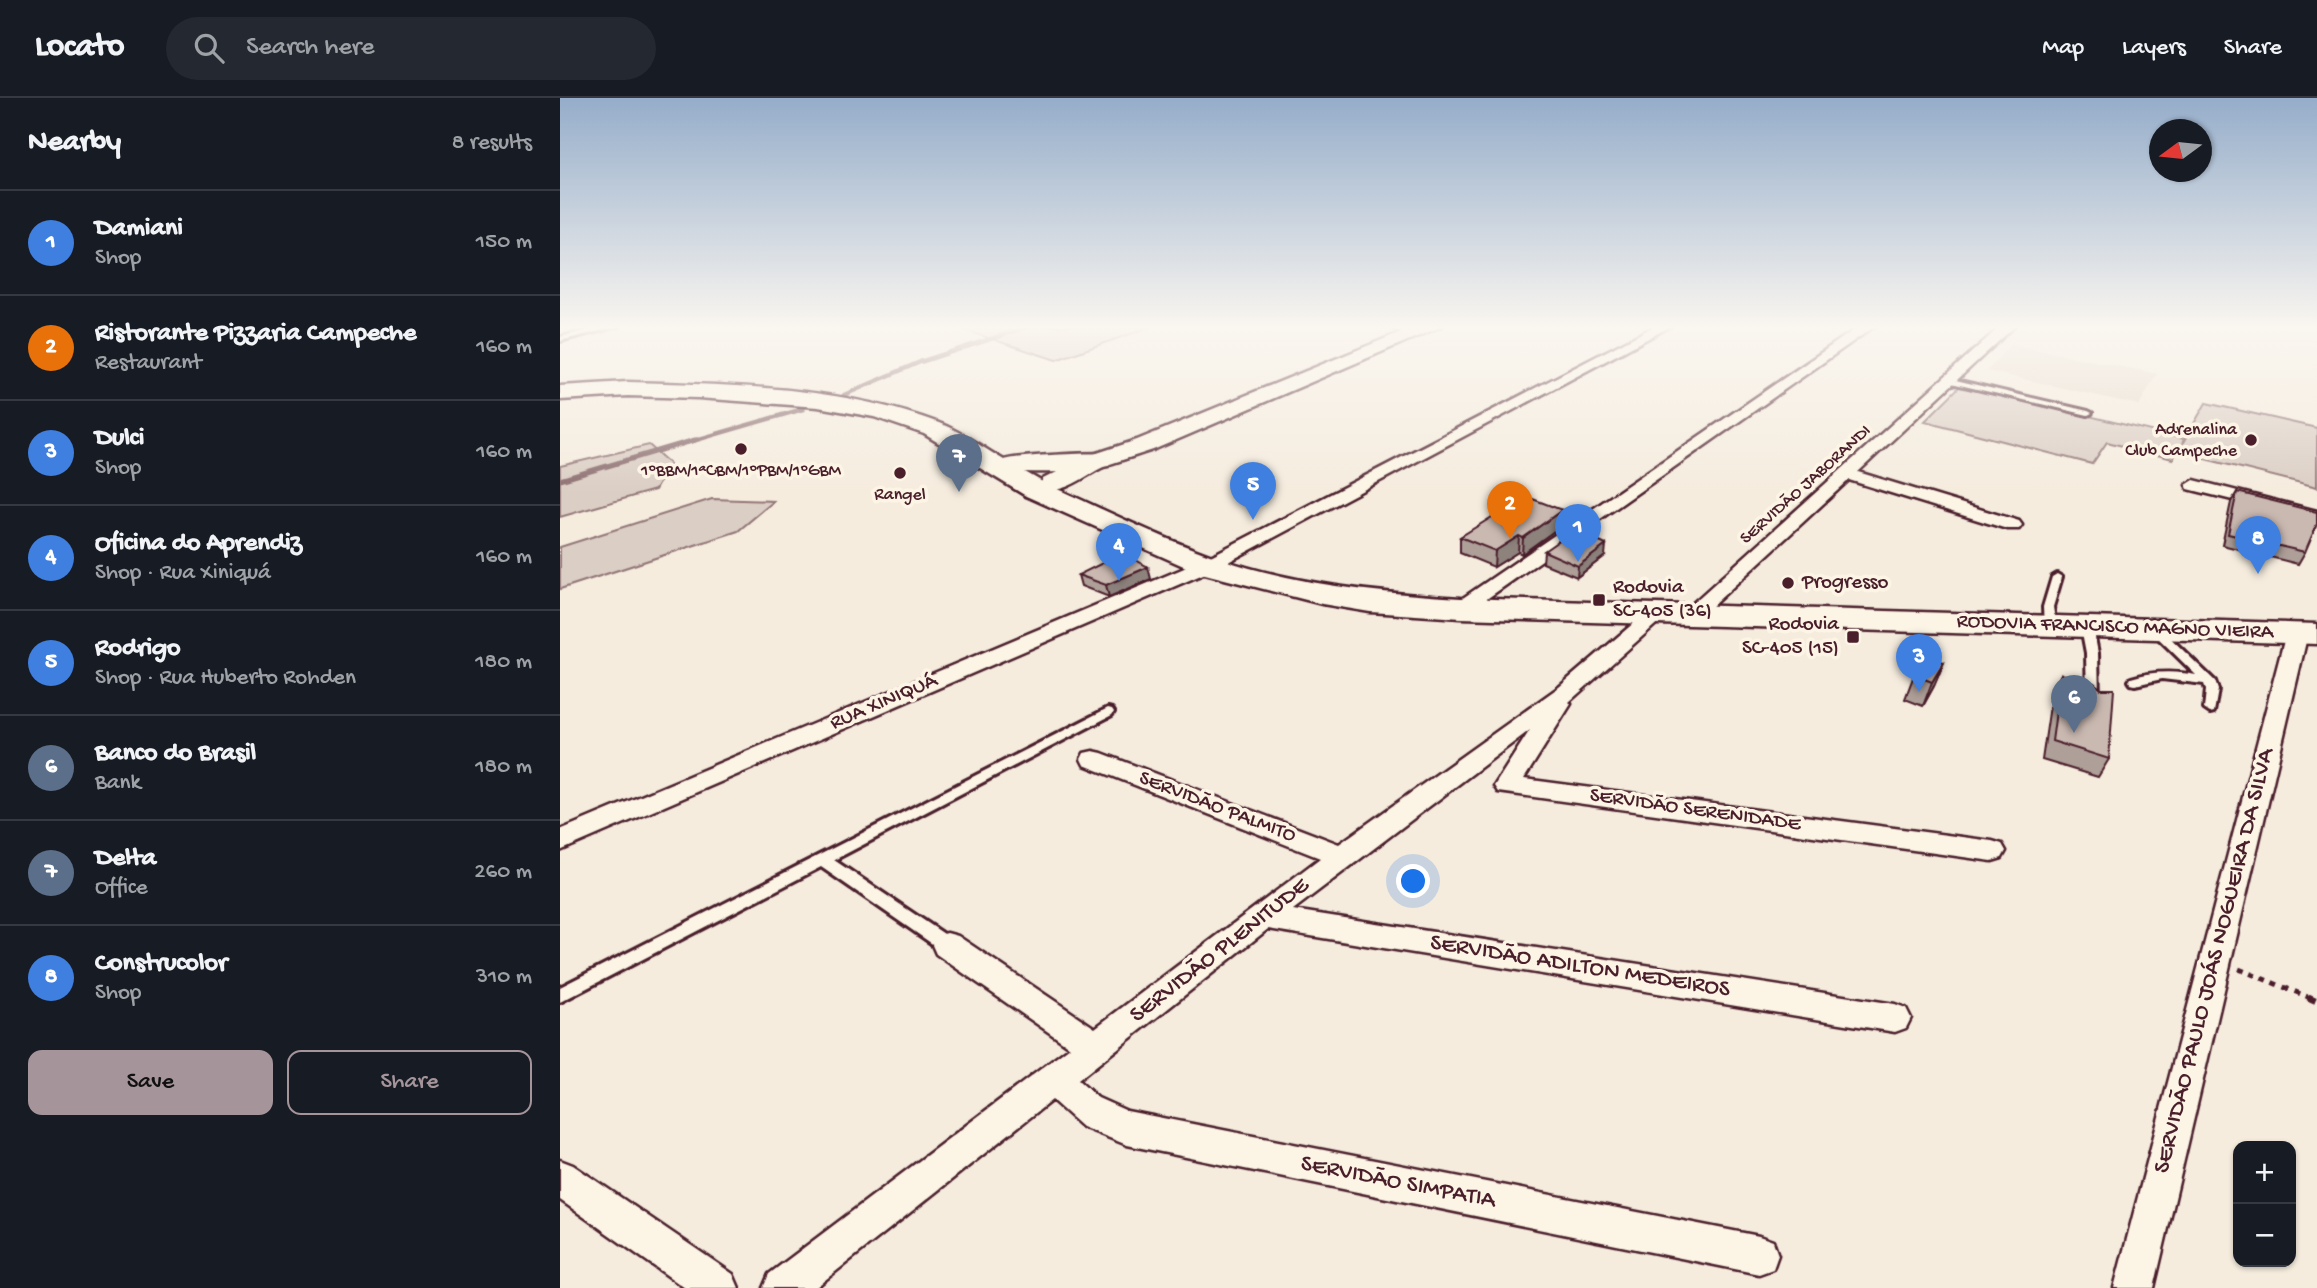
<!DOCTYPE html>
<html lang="en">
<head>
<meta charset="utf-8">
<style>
  body { margin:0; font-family:"Gochi Hand",sans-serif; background:#242831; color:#f1f3f6 }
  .controls { position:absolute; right:21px; bottom:21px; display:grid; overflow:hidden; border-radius:14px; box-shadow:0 2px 5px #0004 }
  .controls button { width:63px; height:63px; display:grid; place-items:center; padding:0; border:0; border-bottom:2px solid #363941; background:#171b24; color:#f1f3f6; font:35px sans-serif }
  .compass { position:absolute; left:1589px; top:21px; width:63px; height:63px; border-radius:50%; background:#171b24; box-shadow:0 2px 5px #0004; rotate:255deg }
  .you { position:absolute; left:854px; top:784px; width:24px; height:24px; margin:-18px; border:5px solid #fff; border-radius:50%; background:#1a73e8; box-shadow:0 0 0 10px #1a73e833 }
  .badge { display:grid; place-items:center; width:46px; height:46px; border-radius:50%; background:#a6949b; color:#fff; font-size:23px; font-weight:700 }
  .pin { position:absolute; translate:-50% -58px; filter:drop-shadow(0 2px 4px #0008) }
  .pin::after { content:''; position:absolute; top:37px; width:24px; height:21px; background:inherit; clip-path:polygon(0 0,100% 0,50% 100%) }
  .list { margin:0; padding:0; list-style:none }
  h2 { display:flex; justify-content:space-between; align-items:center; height:91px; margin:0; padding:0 28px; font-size:30px }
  h2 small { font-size:23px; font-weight:400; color:#9ea1a6 }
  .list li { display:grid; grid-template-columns:46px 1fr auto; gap:21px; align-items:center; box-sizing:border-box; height:105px; padding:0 28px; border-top:2px solid #363941 }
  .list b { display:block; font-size:26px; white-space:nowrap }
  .list p { margin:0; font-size:23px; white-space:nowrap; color:#9ea1a6 }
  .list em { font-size:23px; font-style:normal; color:#9ea1a6 }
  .actions { display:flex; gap:14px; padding:21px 28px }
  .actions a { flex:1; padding:16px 0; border:2px solid #a6949b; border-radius:14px; text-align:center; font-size:24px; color:#a6949b }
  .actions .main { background:#a6949b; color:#111 }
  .icon { flex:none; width:38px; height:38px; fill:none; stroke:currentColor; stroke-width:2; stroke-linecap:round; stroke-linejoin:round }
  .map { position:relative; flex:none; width:1757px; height:1190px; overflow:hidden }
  header { display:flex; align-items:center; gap:42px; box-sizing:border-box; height:98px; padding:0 35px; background:#171b24; border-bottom:2px solid #363941 }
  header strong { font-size:33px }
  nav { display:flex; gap:38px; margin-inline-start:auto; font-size:24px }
  .search { width:490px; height:63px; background:#242831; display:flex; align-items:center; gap:18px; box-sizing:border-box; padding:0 24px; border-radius:38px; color:#9ea1a6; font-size:26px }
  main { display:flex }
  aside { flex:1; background:#171b24 }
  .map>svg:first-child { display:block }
  .built { fill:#e8ddd0 }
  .green { fill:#dbcec4; stroke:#927678; stroke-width:2 }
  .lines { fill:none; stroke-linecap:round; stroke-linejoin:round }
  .stream-far1 { stroke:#8c6e70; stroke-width:4.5 }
  .stream { stroke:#8c6e70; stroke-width:5 }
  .service-casing { stroke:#4a1f2b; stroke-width:6 }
  .minor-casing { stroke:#4a1f2b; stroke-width:5 }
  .secondary-casing { stroke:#4a1f2b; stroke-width:5 }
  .primary-casing { stroke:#4a1f2b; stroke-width:5 }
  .path-far1 { stroke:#4a1f2b; stroke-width:5; stroke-dasharray:6 6; stroke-linecap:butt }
  .path { stroke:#4a1f2b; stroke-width:7; stroke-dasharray:8 8; stroke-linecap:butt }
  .service { fill:#fcf5e5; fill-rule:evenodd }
  .minor { fill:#fcf5e5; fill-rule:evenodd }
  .secondary { fill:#fcf5e5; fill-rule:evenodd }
  .primary { fill:#fcf5e5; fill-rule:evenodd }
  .wall { fill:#ae9f98; stroke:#4a1f2b; stroke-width:2 }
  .shaded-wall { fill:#8d827c; stroke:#4a1f2b; stroke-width:2 }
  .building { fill:#cab9b1; stroke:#4a1f2b; stroke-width:2 }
  .poi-dot { fill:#4a1f2b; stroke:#fcf5e5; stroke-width:2.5 }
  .labels { text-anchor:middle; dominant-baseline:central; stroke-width:7; stroke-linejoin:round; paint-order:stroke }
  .far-poi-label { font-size:18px; fill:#4a1f2b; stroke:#fcf5e5 }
  .far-street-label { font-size:18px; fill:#4a1f2b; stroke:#fcf5e5 }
  .poi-label { font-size:21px; fill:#4a1f2b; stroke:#fcf5e5; text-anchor:start }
  .street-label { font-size:21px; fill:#4a1f2b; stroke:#fcf5e5 }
  .near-street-label { font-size:24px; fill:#4a1f2b; stroke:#fcf5e5 }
</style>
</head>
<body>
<header>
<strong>Locato</strong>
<div class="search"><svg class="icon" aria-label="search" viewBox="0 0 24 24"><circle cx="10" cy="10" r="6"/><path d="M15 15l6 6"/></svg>Search here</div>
<nav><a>Map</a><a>Layers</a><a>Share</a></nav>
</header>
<main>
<aside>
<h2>Nearby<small>8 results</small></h2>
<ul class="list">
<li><span class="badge" style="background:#3f7fe0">1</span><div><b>Damiani</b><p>Shop</p></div><em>150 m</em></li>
<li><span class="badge" style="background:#e8710a">2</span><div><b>Ristorante Pizzaria Campeche</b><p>Restaurant</p></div><em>160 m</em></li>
<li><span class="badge" style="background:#3f7fe0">3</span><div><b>Dulci</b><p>Shop</p></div><em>160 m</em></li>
<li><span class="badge" style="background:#3f7fe0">4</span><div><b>Oficina do Aprendiz</b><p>Shop · Rua Xiniquá</p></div><em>160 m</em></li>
<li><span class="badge" style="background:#3f7fe0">5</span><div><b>Rodrigo</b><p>Shop · Rua Huberto Rohden</p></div><em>180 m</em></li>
<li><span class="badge" style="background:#5c6f8a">6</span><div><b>Banco do Brasil</b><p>Bank</p></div><em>180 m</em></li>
<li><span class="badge" style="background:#5c6f8a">7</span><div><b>Delta</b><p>Office</p></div><em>260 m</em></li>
<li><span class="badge" style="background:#3f7fe0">8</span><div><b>Construcolor</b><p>Shop</p></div><em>310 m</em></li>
</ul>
<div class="actions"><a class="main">Save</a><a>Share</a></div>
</aside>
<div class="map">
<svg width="1757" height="1190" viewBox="0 0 1757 1190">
  <rect width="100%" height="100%" fill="#f5ecde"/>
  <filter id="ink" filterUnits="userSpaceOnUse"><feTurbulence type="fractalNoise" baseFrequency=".0143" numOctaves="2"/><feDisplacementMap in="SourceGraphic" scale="14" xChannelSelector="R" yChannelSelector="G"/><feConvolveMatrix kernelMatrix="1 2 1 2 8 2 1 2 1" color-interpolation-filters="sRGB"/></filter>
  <g filter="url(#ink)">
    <path class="built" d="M1451,246l146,30 -18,31 -152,-34z"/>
    <path class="green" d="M392,228h201l-97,34z
      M1401,287l223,54 -2,5 24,-41 111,25v59l-140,-35 -4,7 -66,-17 -15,22 -167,-43z
      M89,347l21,19 -15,26 -95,27v-51z
      M152,401l62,2 -36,30 -178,58v-42z"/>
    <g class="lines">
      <path class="stream-far1" d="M284,297l76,-33 110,-36
        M129,344l114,-33"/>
      <path class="stream" d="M0,382l135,-40"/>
      <defs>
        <path id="service" d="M45,228h14l-59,15v-4z
          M825,228h12l22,8 -3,2z
          M1387,280l141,33 4,2 -4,2 -141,-33z
          M1497,476l5,3 -9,30 3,19 -6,3 -6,-3 -1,-19 9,-30z
          M1527,526l6,3 5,26 1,47 -6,4 -6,-4 -1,-47 -5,-26z
          M1595,528l4,1 56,54 3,9 -4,22 -4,1 -6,-4 2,-19 -2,-6 -42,-5 -27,6 -4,-1 -2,-3 2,-3c22,-7 42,-7 65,-3l-45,-44 -2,-2 2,-2z
          M548,610l4,1 2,3 -2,3 -278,145 119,80 2,5 -2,5 -6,2 -6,-2 -120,-83 -261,135v-15z"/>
        <path id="minor" d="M1095,228h16l-456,243 -655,282v-21l641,-269z
          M1300,228h15l-407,286h-14l-3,-4 3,-4z
          M1441,228h14l-157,146 161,49 3,4 -3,4h-12l-158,-49 -151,139h-14l-3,-4 3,-4z
          M1634,382l123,31v10l-129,-32 -2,-4z
          M1096,510l7,2 3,4 -3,4 -94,84 2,2 -47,75 468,62 10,3 4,7 -4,7 -10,3 -494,-69 -4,-6 36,-56 -237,180 602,94 11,4 5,10 -5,10 -11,4 -627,-103 -190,151 20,18 29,13 632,125 14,5 5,14 -5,14 -14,5 -632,-129 -45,-18 -30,-27 -237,188h-52l6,-14 301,-227 -134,-93 -4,-9 4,-9 11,-3 11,3 137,92 225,-170 -236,-93 -3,-6 3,-6 9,-2 9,2 237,91 220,-157 90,-77z
          M1737,529l11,6 -154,655h-40l172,-655z
          M0,1062l13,5 160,109 6,14h-54l-125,-88z"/>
        <path id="secondary" d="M856,228h26l-289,124c-14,5 -29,9 -43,14 -21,8 -44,31 -67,25l-3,-5 3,-5 48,-24 46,-15z"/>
        <path id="primary" d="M68,284c104,3 212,4 311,41 22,8 44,25 65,37 8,-4 93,-8 104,-6l4,6 -4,6c-27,6 -55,7 -83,6l21,12c57,25 114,54 172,74 78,27 161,35 243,40l856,26v20l-856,-26 -91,-6 -48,-8 -125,-32 -171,-76 -102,-62 -50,-17 -56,-10 -120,-9 -70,-2 -68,4v-14z"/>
      </defs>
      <use href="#service" class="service-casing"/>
      <use href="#minor" class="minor-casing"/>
      <use href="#secondary" class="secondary-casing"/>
      <use href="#primary" class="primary-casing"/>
      <path class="path-far1" d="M1679,871l74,30"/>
      <path class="path" d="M1748,899l9,4"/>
      <use href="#service" class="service"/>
      <use href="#minor" class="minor"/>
      <use href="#secondary" class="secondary"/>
      <use href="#primary" class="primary"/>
    </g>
    <path class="wall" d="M1677,394l68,60 -7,12 -76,-19 9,-43z
      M961,405l41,7 -1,16 -39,28 -4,-2 -24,15 -34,-14v-16z
      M984,453l61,5 -28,21 -34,-14z
      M518,477l73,4 -42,18 -28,-11z
      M1384,564l-10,24 -11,20 -18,-7 9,-24z
      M1501,576l48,85 -11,18 -56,-17 10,-68z"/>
    <path class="shaded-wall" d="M1002,412l-1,16 -39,28 1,-16z
      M959,438l-1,16 -24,15 1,-16z
      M1046,447l-1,11 -28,21 1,-11z
      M588,469l3,12 -42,18 -3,-12z
      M1384,564l-10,24 -11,20 9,-24z"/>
    <path class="building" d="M1677,394l80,20v12l-12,28 -77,-18z
      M970,400l32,12 -39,28 -4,-2 -24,15 -35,-14 56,-35 5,1z
      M1014,432l32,15 -28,21 -34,-15z
      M563,455l25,14 -42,18 -28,-10z
      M1365,558l19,6 -12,20 -18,-7z
      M1501,576l33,9 7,6h13l-5,70 -57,-18z"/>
  </g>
  <linearGradient id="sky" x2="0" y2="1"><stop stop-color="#95adca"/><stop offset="0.58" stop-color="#faf6f0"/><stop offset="1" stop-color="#faf6f0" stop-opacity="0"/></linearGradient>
  <rect width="1757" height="395" fill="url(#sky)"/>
  <g class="poi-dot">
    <circle cx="1691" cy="342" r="7"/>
    <circle cx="181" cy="351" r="7"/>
    <circle cx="340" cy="375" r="7"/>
    <circle cx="1228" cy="485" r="7"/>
    <rect x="1032" y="495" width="14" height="14" rx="3.5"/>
    <rect x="1286" y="532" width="14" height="14" rx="3.5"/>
  </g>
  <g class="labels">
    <g class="far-poi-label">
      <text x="1677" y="332" text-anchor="end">Adrenalina<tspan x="1677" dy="21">Club Campeche</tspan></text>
      <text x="181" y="373">1ºBBM/1ªCBM/1ºPBM/1ºGBM</text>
      <text x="340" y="397">Rangel</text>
    </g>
    <g class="far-street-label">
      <text transform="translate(1246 387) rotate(-42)">SERVIDÃO JABORANDI</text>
    </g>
    <g class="poi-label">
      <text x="1242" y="485">Progresso</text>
      <text x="1053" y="490">Rodovia<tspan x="1053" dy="24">SC-405 (36)</tspan></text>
      <text x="1279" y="527" text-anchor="end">Rodovia<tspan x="1279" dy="24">SC-405 (15)</tspan></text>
    </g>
    <g class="street-label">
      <text transform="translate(1555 530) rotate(2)">RODOVIA FRANCISCO MAGNO VIEIRA</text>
      <text transform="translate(324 605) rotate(-23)">RUA XINIQUÁ</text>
      <text transform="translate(657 710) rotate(21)">SERVIDÃO PALMITO</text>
      <text transform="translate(1135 713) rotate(8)">SERVIDÃO SERENIDADE</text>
    </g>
    <g class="near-street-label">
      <text transform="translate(660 853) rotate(-38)">SERVIDÃO PLENITUDE</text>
      <text transform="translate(1655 863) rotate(-76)">SERVIDÃO PAULO JOÁS NOGUEIRA DA SILVA</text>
      <text transform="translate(1020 869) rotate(9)">SERVIDÃO ADILTON MEDEIROS</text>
      <text transform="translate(838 1085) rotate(11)">SERVIDÃO SIMPATIA</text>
    </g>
  </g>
</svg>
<div class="controls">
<button>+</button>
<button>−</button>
</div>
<svg class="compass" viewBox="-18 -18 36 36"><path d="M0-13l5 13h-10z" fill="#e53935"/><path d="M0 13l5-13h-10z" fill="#9ea1a6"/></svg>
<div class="you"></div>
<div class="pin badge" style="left:1018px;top:464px;background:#3f7fe0">1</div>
<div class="pin badge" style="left:950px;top:441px;background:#e8710a">2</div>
<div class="pin badge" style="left:1359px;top:594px;background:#3f7fe0">3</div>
<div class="pin badge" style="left:559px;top:483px;background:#3f7fe0">4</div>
<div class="pin badge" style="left:693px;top:422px;background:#3f7fe0">5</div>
<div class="pin badge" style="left:1514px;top:635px;background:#5c6f8a">6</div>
<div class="pin badge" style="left:399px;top:394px;background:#5c6f8a">7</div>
<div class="pin badge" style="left:1698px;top:476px;background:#3f7fe0">8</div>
</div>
</main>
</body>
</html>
